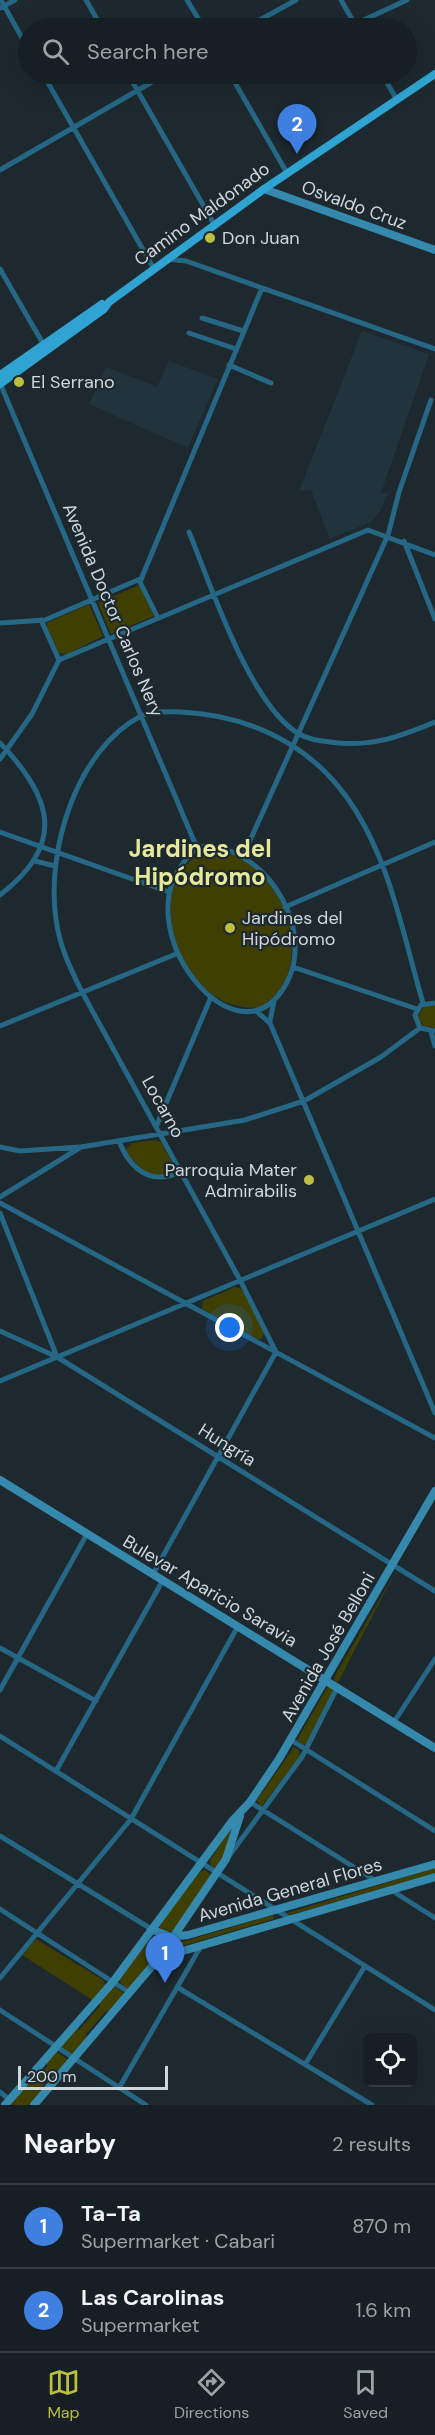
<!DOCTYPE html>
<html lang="en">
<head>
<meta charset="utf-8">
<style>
  body { margin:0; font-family:"DM Sans",sans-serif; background:#1f272b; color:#f1f3f6 }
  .controls { position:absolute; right:18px; bottom:18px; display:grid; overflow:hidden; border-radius:9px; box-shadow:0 6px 24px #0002 }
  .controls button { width:54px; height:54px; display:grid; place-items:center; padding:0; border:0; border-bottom:2px solid #353d41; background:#161f23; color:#f1f3f6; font:30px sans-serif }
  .scale { position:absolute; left:18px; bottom:15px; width:150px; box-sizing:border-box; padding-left:6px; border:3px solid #d0d7db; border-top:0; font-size:16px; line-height:21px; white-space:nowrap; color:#d0d7db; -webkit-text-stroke:4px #1d292f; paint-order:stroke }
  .you { position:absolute; left:230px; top:1328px; width:21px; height:21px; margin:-15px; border:4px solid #fff; border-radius:50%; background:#1a73e8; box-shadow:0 0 0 9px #1a73e833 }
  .badge { display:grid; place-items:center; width:39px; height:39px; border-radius:50%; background:#bebf42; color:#fff; font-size:20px; font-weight:700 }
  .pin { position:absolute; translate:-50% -50px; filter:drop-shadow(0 2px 3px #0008) }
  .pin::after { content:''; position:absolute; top:32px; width:21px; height:18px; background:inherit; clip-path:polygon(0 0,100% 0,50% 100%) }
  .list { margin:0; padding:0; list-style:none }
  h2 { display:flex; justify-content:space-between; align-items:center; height:78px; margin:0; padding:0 24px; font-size:26px }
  h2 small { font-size:20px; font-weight:400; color:#9ea2a6 }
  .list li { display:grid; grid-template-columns:39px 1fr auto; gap:18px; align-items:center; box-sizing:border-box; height:84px; padding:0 24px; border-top:2px solid #353d41 }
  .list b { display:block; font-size:22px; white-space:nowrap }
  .list p { margin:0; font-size:20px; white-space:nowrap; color:#9ea2a6 }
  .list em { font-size:20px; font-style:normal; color:#9ea2a6 }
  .icon { flex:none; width:33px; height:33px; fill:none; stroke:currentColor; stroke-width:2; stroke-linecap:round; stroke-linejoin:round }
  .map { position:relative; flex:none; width:435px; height:2105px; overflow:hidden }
  .search { position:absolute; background:#161f23; box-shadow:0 6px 24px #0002; left:18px; right:18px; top:18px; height:66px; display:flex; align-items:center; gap:15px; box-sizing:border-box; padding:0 21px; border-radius:33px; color:#9ea2a6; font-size:22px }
  .sheet { height:246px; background:#161f23 }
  nav { display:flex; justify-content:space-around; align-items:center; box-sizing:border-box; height:84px; border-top:2px solid #353d41; background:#161f23; font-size:16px; color:#9ea2a6 }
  nav a { display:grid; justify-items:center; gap:3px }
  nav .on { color:#bebf42 }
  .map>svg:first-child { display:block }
  .built { fill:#21333c }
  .green { fill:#3f3f02 }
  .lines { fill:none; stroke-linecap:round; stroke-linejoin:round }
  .street { stroke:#256784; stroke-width:5 }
  .secondary { stroke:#3589ad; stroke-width:8 }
  .primary { stroke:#2fa4d3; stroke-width:8 }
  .poi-dot { fill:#bebf42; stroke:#1d292f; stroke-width:2 }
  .labels { text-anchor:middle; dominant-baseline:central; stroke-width:4.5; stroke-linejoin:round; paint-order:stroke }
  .street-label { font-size:18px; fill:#d0d7db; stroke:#1d292f }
  .poi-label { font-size:18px; fill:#d0d7db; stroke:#1d292f; text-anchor:start }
  .district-label { font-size:24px; font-weight:bold; fill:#e6e99a; stroke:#1d292f }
</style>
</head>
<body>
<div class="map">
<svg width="435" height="2105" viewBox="0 0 435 2105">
  <rect width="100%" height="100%" fill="#1d292f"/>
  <path class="built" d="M362,331l67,23 -48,139h7l-7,17 -10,12 -41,17 -19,-49 -12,1z
    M169,361l49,18 -30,69 -99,-44 17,-37 51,20z"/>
  <path class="green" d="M139,585l15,31 -43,18 -13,-31z
    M89,604l14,32 -35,18 -9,-1 -12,-26v-4z
    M219,851c55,12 89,81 65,133 -4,9 -15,16 -22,23 -92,11 -129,-151 -43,-156z
    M431,1005l4,1v22l-12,-2 -5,-10 6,-9z
    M155,1140l6,2 13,24 -1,5c-20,14 -36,-5 -48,-20l7,-8z
    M235,1287l7,2 23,40 -3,10h-5l-55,-30 1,-8z
    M395,1573l-57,109h-2l-2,-2 2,-6z
    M328,1686l6,3 -27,55 -4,1 -6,-5z
    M294,1747l5,3 1,7 -39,50 -4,-7z
    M238,1818l-8,15 -2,18 -11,17 -6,-2 -1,-6z
    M435,1868v5l-145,42 -3,-2z
    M205,1870l5,4v4l-38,54 -11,-3 -2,-3 41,-54z
    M273,1915l1,4 -105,31 4,-9h12z
    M152,1938h10l3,5 -19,28 -18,18 -8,-6 -1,-6z
    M36,1939l67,41 3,6 -12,15 -72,-46z
    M114,1986l11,8 -16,20 -2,-4 -21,24 1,6 -13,15 -12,-7 -1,-3 16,-19 2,4 21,-24 -2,-4z
    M57,2052l11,8 -10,14v-5l-18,20 1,5 -10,11h-22l25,-30 1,5 12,-14v-6z"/>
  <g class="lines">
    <path class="street" d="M1,0l27,49
      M86,0l16,28
      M187,0l17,28
      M341,0l16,28
      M0,8l15,-8
      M355,24l52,-24
      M245,28l51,-28
      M43,74l111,195
      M128,74l86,150
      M230,74l57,99
      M382,74l15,26
      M0,170l166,-96
      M167,259l19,2 249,88
      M0,269l45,78
      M202,318l41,13
      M189,333l47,16
      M229,365l42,18
      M0,383l197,465
      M189,532c22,53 60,172 110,202 9,5 20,7 31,8 39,6 69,-5 105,-20
      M404,541l31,78
      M158,618l-18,-36 2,-5 120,-289
      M0,623l45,-3 95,-41
      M59,660l309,-130 67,25
      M0,743c52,54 67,101 0,152
      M0,759l32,-45 27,-54 -18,-40
      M0,832l169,60
      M205,846c65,2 116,91 76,146 -48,67 -146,-54 -102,-123 7,-11 14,-20 26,-23z
      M243,856l145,-321 11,-43 32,-92
      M35,861l20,5
      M285,907l150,-65
      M293,967l124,42
      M435,1003l-14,2 -6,10 5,13 15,3
      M256,1011l14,12 165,390
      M270,1021l4,-20
      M0,1026l176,-72
      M431,1032l4,14
      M156,1127l55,-130
      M119,1141c11,28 32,46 63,30
      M0,1147l20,4 59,-4
      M0,1197l81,-50 164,-27 59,-19 77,-44 39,-29
      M0,1203l435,235
      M0,1213l57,144
      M0,1331l57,26 378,234
      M0,1381l435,-182
      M153,1574l123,-222 -36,-72 -158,-288c-12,-24 -23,-47 -26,-73 -10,-68 20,-169 85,-203 11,-6 27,-4 40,-4 65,3 125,30 164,83 44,59 58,140 78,208
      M0,1648l96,53
      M0,1690l87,-156
      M394,1722l41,-63
      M0,1736l435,274
      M291,1740l144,91
      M56,1771l107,-191
      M250,1802l126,79
      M0,1836l153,94
      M229,1856l73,-99 36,-71
      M391,1890l44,28
      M0,1909l130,84
      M0,1978l131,-159 107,-193
      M177,1987l195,118
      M0,2010l146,95
      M306,2063l59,-97
      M119,2088l82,-142
      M0,2092l10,8"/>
    <path class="secondary" d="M264,189l171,61
      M0,1480l435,268
      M153,1930l18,7 17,-2 247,-71
      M159,1958l276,-81
      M5,2105l108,-123 120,-162 17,-18 29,-43 156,-268
      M34,2105l125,-147 67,-99 14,-43"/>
    <path class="primary" d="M0,375l102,-71
      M0,384l104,-75 5,-7 155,-113 171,-115"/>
  </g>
  <g class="poi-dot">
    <circle cx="210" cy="238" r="6"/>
    <circle cx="19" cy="382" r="6"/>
    <circle cx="230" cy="928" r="6"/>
    <circle cx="309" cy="1180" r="6"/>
  </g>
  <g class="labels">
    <g class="street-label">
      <text transform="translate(354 205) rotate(20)">Osvaldo Cruz</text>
      <text transform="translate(202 214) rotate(-36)">Camino Maldonado</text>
      <text transform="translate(113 610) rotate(67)">Avenida Doctor Carlos Nery</text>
      <text transform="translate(163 1107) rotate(61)">Locarno</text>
      <text transform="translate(227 1445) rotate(32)">Hungría</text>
      <text transform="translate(210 1591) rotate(31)">Bulevar Aparicio Saravia</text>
      <text transform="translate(328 1647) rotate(-60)">Avenida José Belloni</text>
      <text transform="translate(290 1890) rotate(-16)">Avenida General Flores</text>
    </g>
    <g class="poi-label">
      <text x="222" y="238">Don Juan</text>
      <text x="31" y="382">El Serrano</text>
      <text x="242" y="918">Jardines del<tspan x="242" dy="21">Hipódromo</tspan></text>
      <text x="297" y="1170" text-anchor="end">Parroquia Mater<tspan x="297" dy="21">Admirabilis</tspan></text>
    </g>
    <g class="district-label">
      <text x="200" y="848">Jardines del<tspan x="200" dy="28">Hipódromo</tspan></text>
    </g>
  </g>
</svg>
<div class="controls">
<button><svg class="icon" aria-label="locate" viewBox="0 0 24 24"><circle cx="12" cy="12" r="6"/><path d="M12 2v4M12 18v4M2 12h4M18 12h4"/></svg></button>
</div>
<div class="scale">200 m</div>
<div class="you"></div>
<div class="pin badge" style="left:165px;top:1983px;background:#3f7fe0">1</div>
<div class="pin badge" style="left:297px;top:154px;background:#3f7fe0">2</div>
<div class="search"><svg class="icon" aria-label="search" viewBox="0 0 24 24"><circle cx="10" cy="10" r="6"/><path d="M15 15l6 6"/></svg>Search here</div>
</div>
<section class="sheet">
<h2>Nearby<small>2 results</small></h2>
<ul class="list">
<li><span class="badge" style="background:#3f7fe0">1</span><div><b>Ta-Ta</b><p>Supermarket · Cabari</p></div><em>870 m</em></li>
<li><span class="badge" style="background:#3f7fe0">2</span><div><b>Las Carolinas</b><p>Supermarket</p></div><em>1.6 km</em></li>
</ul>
</section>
<nav>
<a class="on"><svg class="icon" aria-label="map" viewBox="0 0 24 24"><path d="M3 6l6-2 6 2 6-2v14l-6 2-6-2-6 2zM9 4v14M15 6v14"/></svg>Map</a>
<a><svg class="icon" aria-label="directions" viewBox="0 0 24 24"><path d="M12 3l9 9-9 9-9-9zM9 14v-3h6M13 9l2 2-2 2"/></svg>Directions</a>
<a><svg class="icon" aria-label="saved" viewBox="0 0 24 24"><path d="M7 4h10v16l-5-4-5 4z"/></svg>Saved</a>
</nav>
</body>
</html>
